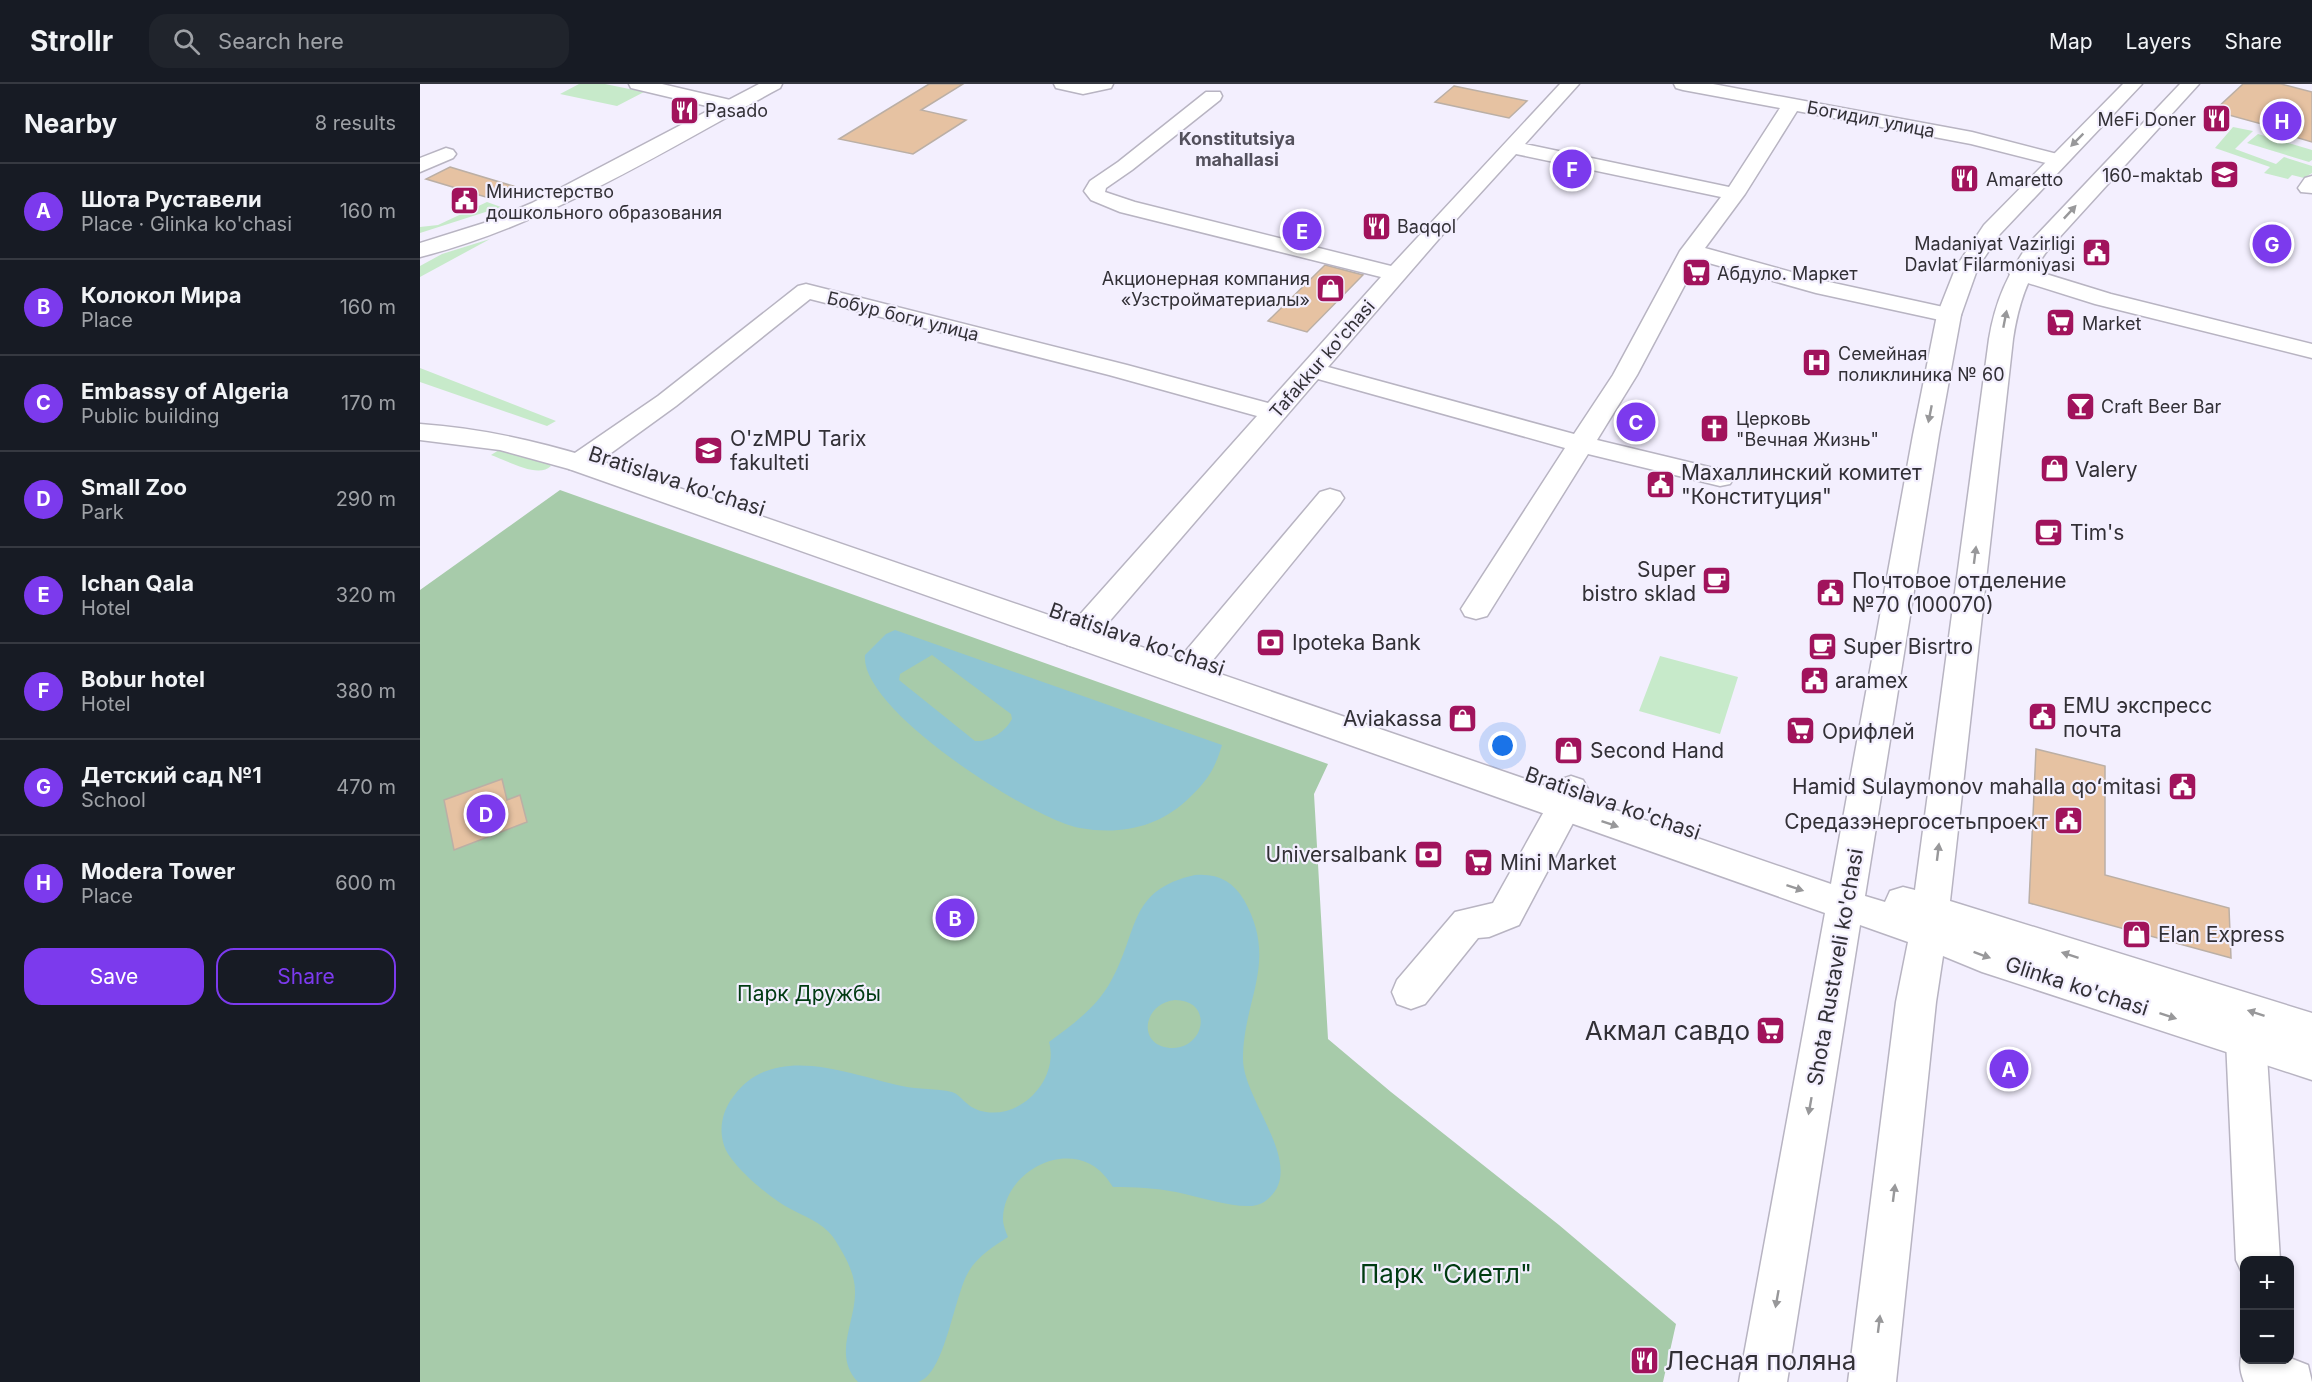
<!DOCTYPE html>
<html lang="en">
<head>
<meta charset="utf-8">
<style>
  body { margin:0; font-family:Inter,sans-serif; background:#20242c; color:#f1f3f6 }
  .controls { position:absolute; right:18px; bottom:18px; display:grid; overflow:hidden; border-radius:12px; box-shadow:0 3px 9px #0003 }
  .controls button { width:54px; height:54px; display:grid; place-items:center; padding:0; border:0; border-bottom:2px solid #363941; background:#171b24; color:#f1f3f6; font:30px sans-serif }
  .you { position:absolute; left:1083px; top:662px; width:21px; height:21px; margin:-15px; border:4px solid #fff; border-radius:50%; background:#1a73e8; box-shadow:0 0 0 9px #1a73e833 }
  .badge { display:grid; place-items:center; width:39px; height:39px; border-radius:50%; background:#7c3aed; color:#fff; font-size:20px; font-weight:700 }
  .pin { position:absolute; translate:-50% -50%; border:3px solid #fff; box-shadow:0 2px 6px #0006 }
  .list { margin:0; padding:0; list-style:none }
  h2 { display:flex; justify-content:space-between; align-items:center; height:78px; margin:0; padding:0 24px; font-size:26px }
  h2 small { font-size:20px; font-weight:400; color:#9ea1a6 }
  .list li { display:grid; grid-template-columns:39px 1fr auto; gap:18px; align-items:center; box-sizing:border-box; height:96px; padding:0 24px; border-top:2px solid #363941 }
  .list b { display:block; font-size:22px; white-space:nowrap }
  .list p { margin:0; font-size:20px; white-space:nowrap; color:#9ea1a6 }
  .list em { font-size:20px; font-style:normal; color:#9ea1a6 }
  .actions { display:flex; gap:12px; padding:18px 24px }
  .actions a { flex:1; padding:14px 0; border:2px solid #7c3aed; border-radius:18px; text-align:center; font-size:21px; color:#7c3aed }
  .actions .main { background:#7c3aed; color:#fff }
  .icon { flex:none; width:33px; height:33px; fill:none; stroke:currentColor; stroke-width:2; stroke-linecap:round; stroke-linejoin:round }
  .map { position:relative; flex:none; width:1892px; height:1298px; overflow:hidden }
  header { display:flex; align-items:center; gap:36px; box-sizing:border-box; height:84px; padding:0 30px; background:#171b24; border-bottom:2px solid #363941 }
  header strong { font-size:28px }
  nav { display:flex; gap:33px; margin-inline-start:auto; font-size:21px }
  .search { width:420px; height:54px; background:#20242c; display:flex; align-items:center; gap:15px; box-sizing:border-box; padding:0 21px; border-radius:18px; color:#9ea1a6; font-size:22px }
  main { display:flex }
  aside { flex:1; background:#171b24 }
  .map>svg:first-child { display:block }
  .green { fill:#c7eaca }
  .forest { fill:#a7cbaa }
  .water { fill:#8fc5d3; fill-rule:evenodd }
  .building { fill:#e6c2a2; stroke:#bbafa5; stroke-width:1.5 }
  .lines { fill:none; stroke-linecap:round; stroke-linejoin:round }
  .minor-casing { stroke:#b8b4c2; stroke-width:3 }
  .major-casing { stroke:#b8b4c2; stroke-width:3 }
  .minor { fill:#fff; fill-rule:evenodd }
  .major { fill:#fff; fill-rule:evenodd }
  .oneway { fill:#98989a }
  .labels { text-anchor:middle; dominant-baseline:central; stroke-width:4.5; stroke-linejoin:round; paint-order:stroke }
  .far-poi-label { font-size:18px; fill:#323036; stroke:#f3effe; text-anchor:start }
  .far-street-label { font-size:18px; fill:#323036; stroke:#f3effe }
  .far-neighbourhood-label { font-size:18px; font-weight:bold; fill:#53505c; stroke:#f3effe }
  .poi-label { font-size:21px; fill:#323036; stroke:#f3effe; text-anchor:start }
  .street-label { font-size:21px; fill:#323036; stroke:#f3effe }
  .park-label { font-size:21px; fill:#013b12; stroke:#f3effe }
  .near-poi-label { font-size:26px; fill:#323036; stroke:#f3effe; text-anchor:end }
  .near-park-label { font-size:26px; fill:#013b12; stroke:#f3effe }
</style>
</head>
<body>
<header>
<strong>Strollr</strong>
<div class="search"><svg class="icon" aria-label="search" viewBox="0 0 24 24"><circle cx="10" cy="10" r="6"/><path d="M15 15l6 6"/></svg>Search here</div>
<nav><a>Map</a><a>Layers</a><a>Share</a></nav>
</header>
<main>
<aside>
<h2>Nearby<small>8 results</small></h2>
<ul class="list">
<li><span class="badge">A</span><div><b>Шота Руставели</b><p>Place · Glinka ko'chasi</p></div><em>160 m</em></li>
<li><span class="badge">B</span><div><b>Колокол Мира</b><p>Place</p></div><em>160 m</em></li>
<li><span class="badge">C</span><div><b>Embassy of Algeria</b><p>Public building</p></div><em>170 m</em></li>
<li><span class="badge">D</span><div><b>Small Zoo</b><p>Park</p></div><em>290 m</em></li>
<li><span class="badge">E</span><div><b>Ichan Qala</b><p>Hotel</p></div><em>320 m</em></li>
<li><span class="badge">F</span><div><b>Bobur hotel</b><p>Hotel</p></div><em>380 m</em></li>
<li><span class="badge">G</span><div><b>Детский сад №1</b><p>School</p></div><em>470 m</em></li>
<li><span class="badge">H</span><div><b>Modera Tower</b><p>Place</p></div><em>600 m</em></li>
</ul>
<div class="actions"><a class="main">Save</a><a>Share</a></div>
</aside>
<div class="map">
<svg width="1892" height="1298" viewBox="0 0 1892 1298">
  <rect width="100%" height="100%" fill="#f3effe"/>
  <path class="green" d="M159,0h26l39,8 -27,14 -57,-12z
    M1813,43l20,4 -18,18 41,15 8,-7 28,9v7l-8,5 -12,-3 -4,4 -24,-6 6,-6 -55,-19z
    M1838,50l54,16v10l-3,2 -62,-19z
    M67,118l14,5 -81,26v-6l18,-2z
    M70,155l-70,38v-11l22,-12z
    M0,284l136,53 -9,5 -127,-44z
    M79,366l45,10 7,6c-13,13 -45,-6 -60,-11z
    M1240,572l78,21 -18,57 -81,-23z"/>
  <path class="forest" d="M140,406l768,274 -14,30 14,245 63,53 168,133 117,99 -13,58h-1243v-792z"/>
  <path class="water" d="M475,546l327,115c-8,27 -16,37 -36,56 -30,27 -67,34 -106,27 -49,-9 -221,-118 -215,-173l21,-21zM512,571l79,59 1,5c-7,13 -22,23 -37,22l-76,-61 1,-6z
    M775,791c22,-2 38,6 49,25 35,62 -1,99 -1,159 0,41 63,106 26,139 -5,5 -10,7 -17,8 -24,1 -52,-9 -76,-14 -20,-4 -42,-5 -63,-5 -6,-9 -13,-18 -23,-23 -37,-19 -87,14 -87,55 0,6 3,13 5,18 -14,9 -30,19 -39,34 -15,24 -24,104 -51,111 -13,0 -45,0 -60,0 -26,-27 -2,-60 -3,-91 0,-19 -12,-39 -22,-54 -11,-15 -30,-21 -46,-30 -18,-10 -54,-40 -62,-59 -7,-17 -3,-37 8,-51 40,-56 115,-23 169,-11 17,4 34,2 50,6 10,3 14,17 34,20 37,6 73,-34 63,-70 23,-17 48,-35 62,-61 28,-49 16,-91 84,-106zM755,916c38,0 31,47 -2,48 -36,0 -32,-44 2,-48z"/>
  <path class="building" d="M509,0h34l-42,26 45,10 -53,34 -74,-15z
    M1823,0h38l31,8v50l-24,-7 3,-3 -77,-21z
    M1034,2l73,15 -18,17 -74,-16z
    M30,83l63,19 -24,12 -63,-19z
    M905,181l38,10 -56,57 -39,-11z
    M1616,665l69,17v109l124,33 2,50 -202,-55z
    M82,695l5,21 13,-5 7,27 -73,28 -10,-50z"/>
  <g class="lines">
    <defs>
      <path id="minor" d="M209,0h33l77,18 2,4 -2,4 -7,2 -101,-24z
        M634,0h59l-2,4 -28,6 -27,-6z
        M1140,0h19l-54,60 204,43 51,-79 -97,-18 -7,-2 -2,-4h39l259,48 93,24 3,4 -3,4 -7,2 -87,-22 -174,-33 -52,83 -40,54 115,32 137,30 4,5 -4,5 -8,2 -133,-29 -118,-33 -61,115 -40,65 133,32 4,6 -4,6 -10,2 -132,-32 -101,162 -11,3 -11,-3 -4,-7 104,-161 -247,-69 -229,266 -11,3 -11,-3 -4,-8 4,-8 190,-213 -148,-41 -299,-76 -134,107 -87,63 -10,2 -10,-2 -3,-6 3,-6 89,-61 140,-110 8,-2 321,81 141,38 113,-126 -261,-65 -29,-12 -7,-9 6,-10 28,-19 88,-70h14l2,4 -2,4 -88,70 -26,18 -1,4 30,10 256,64zM1096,70l205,43 -41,54 -67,124 -39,59 -246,-67 116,-134z
        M26,64l7,2 3,4 -3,4 -33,14v-14z
        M1892,92v17l-11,-1 -3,-4 7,-10z
        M1600,182l91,28 201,50v14l-217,-54 -83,-26 -3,-5 3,-5z
        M910,405l10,3 4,6 -4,6 -145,178 -11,3 -11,-3 -5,-8 5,-8 147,-174z
        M1151,692l12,4 5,9 -7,19 -62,117 -30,12 -11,1 -53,66 -14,5 -14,-5 -5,-12 5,-12 58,-68 38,-9 54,-97 12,-26z
        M1826,938l14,5 6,13 14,220h-36v17l-8,-17 -10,-220 6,-13z
        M1824,1264v12h46v-2l18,7 4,17h-68c-5,-13 -5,-21 0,-34z"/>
      <path id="major" d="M339,0h23l-2,4c-115,62 -233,137 -360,169v-14l64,-20 48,-20z
        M1703,0h19l-142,150 -22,33 -17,48 -22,120 -74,461 20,6 5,-11 13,-4 12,3 74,-551c6,-37 19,-67 42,-98l149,-157h19l-152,167c-20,26 -29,55 -34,88l-63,562 362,112v67l-330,-108 -39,-16 -7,46 -40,380h-48l48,-380 12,-60 -48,-17 -73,457h-48l86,-469 -1256,-444 -69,-19 -80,-10v-16c58,4 113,16 169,33l1242,427 82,-449 24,-120 19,-48 28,-42z"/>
    </defs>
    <use href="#minor" class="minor-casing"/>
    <use href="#major" class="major-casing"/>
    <use href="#minor" class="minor"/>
    <use href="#major" class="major"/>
  </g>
  <defs><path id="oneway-solid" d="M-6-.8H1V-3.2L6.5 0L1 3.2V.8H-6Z" transform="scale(1.5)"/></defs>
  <g class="oneway">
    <use href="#oneway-solid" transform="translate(1657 56) rotate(135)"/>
    <use href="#oneway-solid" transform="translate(1650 128) rotate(-47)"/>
    <use href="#oneway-solid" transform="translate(1585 235) rotate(-79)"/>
    <use href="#oneway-solid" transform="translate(1510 330) rotate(101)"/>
    <use href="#oneway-solid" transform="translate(1555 471) rotate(-83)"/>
    <use href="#oneway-solid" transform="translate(1190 740) rotate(19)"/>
    <use href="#oneway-solid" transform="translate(1518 768) rotate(-83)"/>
    <use href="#oneway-solid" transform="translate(1375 804) rotate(18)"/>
    <use href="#oneway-solid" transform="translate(1562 871) rotate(20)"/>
    <use href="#oneway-solid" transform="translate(1650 871) rotate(-162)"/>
    <use href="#oneway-solid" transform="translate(1836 929) rotate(-162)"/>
    <use href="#oneway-solid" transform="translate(1748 932) rotate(18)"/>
    <use href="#oneway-solid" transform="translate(1390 1022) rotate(100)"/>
    <use href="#oneway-solid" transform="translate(1474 1109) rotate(-83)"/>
    <use href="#oneway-solid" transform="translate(1357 1215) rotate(100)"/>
    <use href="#oneway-solid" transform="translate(1459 1240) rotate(-83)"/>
  </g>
  <defs>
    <symbol id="restaurant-square" viewBox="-11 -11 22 22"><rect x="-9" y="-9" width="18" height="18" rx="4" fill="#a1135c" stroke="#f3effe"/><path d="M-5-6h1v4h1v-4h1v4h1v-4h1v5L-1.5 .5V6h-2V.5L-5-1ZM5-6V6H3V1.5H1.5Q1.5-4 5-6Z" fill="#fff"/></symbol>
    <symbol id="school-square" viewBox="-11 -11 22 22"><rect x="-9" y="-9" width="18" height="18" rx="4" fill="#a1135c" stroke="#f3effe"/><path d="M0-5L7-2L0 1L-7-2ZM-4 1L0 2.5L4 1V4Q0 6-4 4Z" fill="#fff"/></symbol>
    <symbol id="civic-square" viewBox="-11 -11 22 22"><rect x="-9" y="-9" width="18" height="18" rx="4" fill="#a1135c" stroke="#f3effe"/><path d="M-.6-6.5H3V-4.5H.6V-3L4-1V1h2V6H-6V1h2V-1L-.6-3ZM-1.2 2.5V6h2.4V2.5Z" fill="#fff"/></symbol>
    <symbol id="supermarket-square" viewBox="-11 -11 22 22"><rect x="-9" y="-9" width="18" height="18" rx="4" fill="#a1135c" stroke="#f3effe"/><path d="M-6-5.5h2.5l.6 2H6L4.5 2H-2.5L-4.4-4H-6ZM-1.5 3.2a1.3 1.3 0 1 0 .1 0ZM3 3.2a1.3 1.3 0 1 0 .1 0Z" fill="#fff"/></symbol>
    <symbol id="shop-square" viewBox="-11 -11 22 22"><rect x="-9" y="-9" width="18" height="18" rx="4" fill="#a1135c" stroke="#f3effe"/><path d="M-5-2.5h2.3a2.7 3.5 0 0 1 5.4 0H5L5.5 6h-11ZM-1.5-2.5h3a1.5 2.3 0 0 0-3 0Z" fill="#fff"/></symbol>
    <symbol id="hospital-square" viewBox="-11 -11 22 22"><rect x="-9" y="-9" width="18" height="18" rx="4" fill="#a1135c" stroke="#f3effe"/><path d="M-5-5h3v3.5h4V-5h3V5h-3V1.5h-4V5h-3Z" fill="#fff"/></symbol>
    <symbol id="bar-square" viewBox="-11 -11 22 22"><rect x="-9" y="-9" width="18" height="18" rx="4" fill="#a1135c" stroke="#f3effe"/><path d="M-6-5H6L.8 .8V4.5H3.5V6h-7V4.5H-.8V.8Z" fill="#fff"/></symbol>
    <symbol id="church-square" viewBox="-11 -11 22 22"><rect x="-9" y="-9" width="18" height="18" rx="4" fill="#a1135c" stroke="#f3effe"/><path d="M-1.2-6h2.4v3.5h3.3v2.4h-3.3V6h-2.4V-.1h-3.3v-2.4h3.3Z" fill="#fff"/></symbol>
    <symbol id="university-square" viewBox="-11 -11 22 22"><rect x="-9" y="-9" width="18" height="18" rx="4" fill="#a1135c" stroke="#f3effe"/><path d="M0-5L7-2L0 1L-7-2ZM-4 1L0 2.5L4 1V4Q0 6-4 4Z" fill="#fff"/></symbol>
    <symbol id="cafe-square" viewBox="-11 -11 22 22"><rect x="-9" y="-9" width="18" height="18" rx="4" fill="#a1135c" stroke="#f3effe"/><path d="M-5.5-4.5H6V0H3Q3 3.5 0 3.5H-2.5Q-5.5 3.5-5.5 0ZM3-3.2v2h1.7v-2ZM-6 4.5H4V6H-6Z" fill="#fff"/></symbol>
    <symbol id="bank-square" viewBox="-11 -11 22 22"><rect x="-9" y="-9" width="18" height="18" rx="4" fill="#a1135c" stroke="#f3effe"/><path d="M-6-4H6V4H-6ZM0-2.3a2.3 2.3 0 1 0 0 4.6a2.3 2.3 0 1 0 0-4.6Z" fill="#fff"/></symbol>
  </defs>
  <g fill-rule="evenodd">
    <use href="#restaurant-square" x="248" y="10" width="33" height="33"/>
    <use href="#restaurant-square" x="1780" y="18" width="33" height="33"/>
    <use href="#school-square" x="1788" y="74" width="33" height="33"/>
    <use href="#restaurant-square" x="1528" y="78" width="33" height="33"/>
    <use href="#civic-square" x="28" y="100" width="33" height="33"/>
    <use href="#restaurant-square" x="940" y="126" width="33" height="33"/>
    <use href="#civic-square" x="1660" y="152" width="33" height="33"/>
    <use href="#supermarket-square" x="1260" y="172" width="33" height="33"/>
    <use href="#shop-square" x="894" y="188" width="33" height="33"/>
    <use href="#supermarket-square" x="1624" y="222" width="33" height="33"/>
    <use href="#hospital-square" x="1380" y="262" width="33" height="33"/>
    <use href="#bar-square" x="1644" y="306" width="33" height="33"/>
    <use href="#church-square" x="1278" y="328" width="33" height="33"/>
    <use href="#university-square" x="272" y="350" width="33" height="33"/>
    <use href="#shop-square" x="1618" y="368" width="33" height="33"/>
    <use href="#civic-square" x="1224" y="384" width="33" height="33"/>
    <use href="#cafe-square" x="1612" y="432" width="33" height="33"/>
    <use href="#cafe-square" x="1280" y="480" width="33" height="33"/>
    <use href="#civic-square" x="1394" y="492" width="33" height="33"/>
    <use href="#bank-square" x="834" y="542" width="33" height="33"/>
    <use href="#cafe-square" x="1386" y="546" width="33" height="33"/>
    <use href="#civic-square" x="1378" y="580" width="33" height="33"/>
    <use href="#civic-square" x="1606" y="616" width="33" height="33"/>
    <use href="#shop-square" x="1026" y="618" width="33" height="33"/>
    <use href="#supermarket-square" x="1364" y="630" width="33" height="33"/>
    <use href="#shop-square" x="1132" y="650" width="33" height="33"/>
    <use href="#civic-square" x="1746" y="686" width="33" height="33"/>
    <use href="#civic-square" x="1632" y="720" width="33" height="33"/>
    <use href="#bank-square" x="992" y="754" width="33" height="33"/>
    <use href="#supermarket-square" x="1042" y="762" width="33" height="33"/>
    <use href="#shop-square" x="1700" y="834" width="33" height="33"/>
    <use href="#supermarket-square" x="1334" y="930" width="33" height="33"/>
    <use href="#restaurant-square" x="1208" y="1260" width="33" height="33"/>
  </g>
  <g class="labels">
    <g class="far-poi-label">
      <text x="285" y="26">Pasado</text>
      <text x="1776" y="35" text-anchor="end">MeFi Doner</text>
      <text x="1783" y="91" text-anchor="end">160-maktab</text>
      <text x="1566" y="95">Amaretto</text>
      <text x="66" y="107">Министерство<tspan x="66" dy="21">дошкольного образования</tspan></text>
      <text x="977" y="142">Baqqol</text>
      <text x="1655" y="159" text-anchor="end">Madaniyat Vazirligi<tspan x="1655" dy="21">Davlat Filarmoniyasi</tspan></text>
      <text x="1297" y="189">Абдуло. Маркет</text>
      <text x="890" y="194" text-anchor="end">Акционерная компания<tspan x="890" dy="21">«Узстройматериалы»</tspan></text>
      <text x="1662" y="239">Market</text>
      <text x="1418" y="269">Семейная<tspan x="1418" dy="21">поликлиника № 60</tspan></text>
      <text x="1681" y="322">Craft Beer Bar</text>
      <text x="1316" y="334">Церковь<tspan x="1316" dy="21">"Вечная Жизнь"</tspan></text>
    </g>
    <g class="far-street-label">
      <text transform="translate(1451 35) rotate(11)">Богидил улица</text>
      <text transform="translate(483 232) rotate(14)">Бобур боги улица</text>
      <text transform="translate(902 275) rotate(-49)">Tafakkur ko'chasi</text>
    </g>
    <g class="far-neighbourhood-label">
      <text x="817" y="54">Konstitutsiya<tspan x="817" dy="21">mahallasi</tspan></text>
    </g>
    <g class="poi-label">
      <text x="310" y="354">O'zMPU Tarix<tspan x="310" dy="24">fakulteti</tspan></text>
      <text x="1655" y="385">Valery</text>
      <text x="1261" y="388">Махаллинский комитет<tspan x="1261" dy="24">"Конституция"</tspan></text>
      <text x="1650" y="448">Tim's</text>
      <text x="1276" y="485" text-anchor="end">Super<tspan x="1276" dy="24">bistro sklad</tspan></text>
      <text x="1432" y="496">Почтовое отделение<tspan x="1432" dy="24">№70 (100070)</tspan></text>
      <text x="872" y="558">Ipoteka Bank</text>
      <text x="1423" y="562">Super Bisrtro</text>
      <text x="1415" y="596">aramex</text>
      <text x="1643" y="621">EMU экспресс<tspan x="1643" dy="24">почта</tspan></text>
      <text x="1022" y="634" text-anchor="end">Aviakassa</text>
      <text x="1402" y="647">Орифлей</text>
      <text x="1170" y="666">Second Hand</text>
      <text x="1741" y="702" text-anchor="end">Hamid Sulaymonov mahalla qoʻmitasi</text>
      <text x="1628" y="737" text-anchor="end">Средазэнергосетьпроект</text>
      <text x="987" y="770" text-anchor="end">Universalbank</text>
      <text x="1080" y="778">Mini Market</text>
      <text x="1738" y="850">Elan Express</text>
    </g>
    <g class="street-label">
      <text transform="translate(257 397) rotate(18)">Bratislava ko'chasi</text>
      <text transform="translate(717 555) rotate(19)">Bratislava ko'chasi</text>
      <text transform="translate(1193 719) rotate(19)">Bratislava ko'chasi</text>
      <text transform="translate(1415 883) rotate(-80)">Shota Rustaveli ko'chasi</text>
      <text transform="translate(1657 902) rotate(18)">Glinka ko'chasi</text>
    </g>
    <g class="park-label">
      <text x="389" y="909">Парк Дружбы</text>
    </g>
    <g class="near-poi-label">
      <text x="1330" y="946">Акмал савдо</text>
      <text x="1245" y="1276" text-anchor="start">Лесная поляна</text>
    </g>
    <g class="near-park-label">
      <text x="1026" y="1189">Парк "Сиетл"</text>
    </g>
  </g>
</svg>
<div class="controls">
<button>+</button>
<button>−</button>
</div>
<div class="you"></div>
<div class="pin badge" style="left:1589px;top:985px">A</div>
<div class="pin badge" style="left:535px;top:834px">B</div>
<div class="pin badge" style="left:1216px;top:338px">C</div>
<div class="pin badge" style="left:66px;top:730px">D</div>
<div class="pin badge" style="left:882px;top:147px">E</div>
<div class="pin badge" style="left:1152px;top:85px">F</div>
<div class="pin badge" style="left:1852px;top:160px">G</div>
<div class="pin badge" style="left:1862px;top:37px">H</div>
</div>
</main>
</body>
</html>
